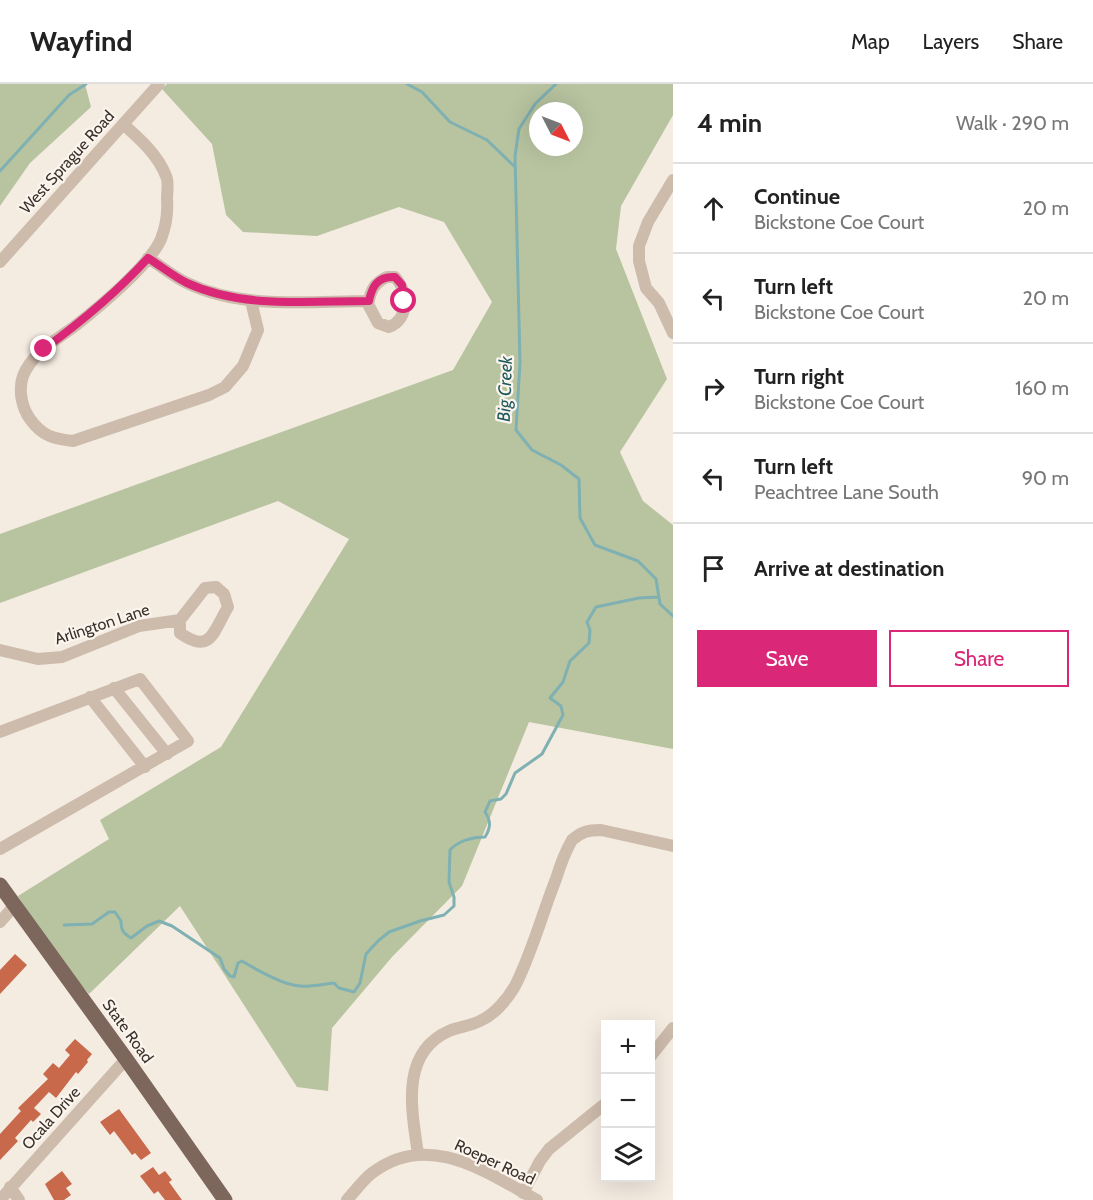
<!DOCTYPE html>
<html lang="en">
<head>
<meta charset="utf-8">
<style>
  body { margin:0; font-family:Cabin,sans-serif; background:#f2f2f2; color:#222 }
  .controls { position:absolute; right:18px; bottom:18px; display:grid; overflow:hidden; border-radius:0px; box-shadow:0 6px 24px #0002 }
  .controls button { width:54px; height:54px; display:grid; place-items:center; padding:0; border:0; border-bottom:2px solid #e0e0e0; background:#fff; color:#222; font:30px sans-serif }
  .compass { position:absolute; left:529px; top:18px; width:54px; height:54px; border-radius:50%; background:#fff; box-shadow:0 6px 24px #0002; rotate:132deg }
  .stop { position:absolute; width:18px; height:18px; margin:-14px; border:4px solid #db2777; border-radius:50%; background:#fff }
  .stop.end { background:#db2777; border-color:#fff; box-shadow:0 2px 6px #0008 }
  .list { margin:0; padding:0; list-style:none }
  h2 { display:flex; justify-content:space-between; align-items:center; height:78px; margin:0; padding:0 24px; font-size:26px }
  h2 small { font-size:20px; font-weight:400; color:#767676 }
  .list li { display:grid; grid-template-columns:39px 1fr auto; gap:18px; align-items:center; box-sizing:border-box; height:90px; padding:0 24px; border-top:2px solid #e0e0e0 }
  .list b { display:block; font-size:22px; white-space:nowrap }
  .list p { margin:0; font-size:20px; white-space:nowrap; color:#767676 }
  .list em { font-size:20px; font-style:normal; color:#767676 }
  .actions { display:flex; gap:12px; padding:18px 24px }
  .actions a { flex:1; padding:14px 0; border:2px solid #db2777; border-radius:0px; text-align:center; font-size:21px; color:#db2777 }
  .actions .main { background:#db2777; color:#fff }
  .icon { flex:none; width:33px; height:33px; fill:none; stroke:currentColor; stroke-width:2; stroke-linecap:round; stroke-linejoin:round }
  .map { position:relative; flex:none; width:673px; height:1116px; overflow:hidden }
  header { display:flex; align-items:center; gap:36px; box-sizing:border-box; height:84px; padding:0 30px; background:#fff; border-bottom:2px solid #e0e0e0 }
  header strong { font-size:28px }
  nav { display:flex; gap:33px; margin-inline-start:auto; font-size:21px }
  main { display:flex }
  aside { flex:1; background:#fff }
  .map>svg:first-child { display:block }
  .green { fill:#b8c4a0; fill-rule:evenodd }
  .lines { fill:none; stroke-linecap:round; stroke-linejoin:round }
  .stream { stroke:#7fb0b2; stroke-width:3 }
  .building { fill:#c8694b }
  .minor { stroke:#cdbbac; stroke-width:12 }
  .major { stroke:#7d675c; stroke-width:15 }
  .route { stroke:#db2777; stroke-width:8 }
  .labels { text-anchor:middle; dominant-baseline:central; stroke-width:4.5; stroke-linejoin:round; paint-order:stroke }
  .street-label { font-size:16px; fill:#3b302b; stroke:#fbf5ee }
  .water-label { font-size:18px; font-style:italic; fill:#1f5a5e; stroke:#fbf5ee }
</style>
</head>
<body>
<header>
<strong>Wayfind</strong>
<nav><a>Map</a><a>Layers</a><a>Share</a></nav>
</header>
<main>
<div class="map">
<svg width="673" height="1116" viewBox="0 0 673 1116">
  <rect width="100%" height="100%" fill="#f4ebe1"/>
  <path class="green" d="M0,0h85l6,23 -61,56 -30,43z
    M167,0h506v31l-52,91 -5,43 51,130 -47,73 23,49 30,24v224l-144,-27 -67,164 -70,71 -60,71 -4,63 -31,-4 -117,-181 -91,88 -40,-47 -31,-51 91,-57 -9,-19 121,-73 128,-208 -71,-38 -278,102v-69l453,-164 39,-68 -48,-80 -45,-15 -82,29 -74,-4 -17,-17 -14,-71 -50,-55zM538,27h36v36h-36z"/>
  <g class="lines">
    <path class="stream" d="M407,0l15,8 28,30 37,18 28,27
      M556,0l-21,20 -16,25 -4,27 5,206 -4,68 16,20 29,15 18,14 1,39 15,27 43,16 18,18 4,25 13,12
      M0,87l69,-76 17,-11
      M64,841l28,-1 17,-12h6l6,9c0,9 2,12 10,17l16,-12 12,-5 13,5 48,32 4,11 6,7 4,1 4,-14 4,-2c15,9 41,24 58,25 11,1 23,-2 34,-3l5,5 15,4 6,-9 6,-29 12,-13 11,-9 31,-11 24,-6 10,-9v-9l-5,-15 1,-32c8,-9 22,-13 35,-13 6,-10 6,-16 0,-25l5,-11 11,-2 5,-5 9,-21 27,-19 21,-39 -2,-9 -11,-8 13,-16 7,-21 19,-18 1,-13 -3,-8 9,-15 43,-9 20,-1"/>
  </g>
  <path class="building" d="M15,870l12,11 -27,29v-24z
    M75,955l17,15 -5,6 1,2 -10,12 -2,-2 -20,26 -7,-6 -15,16 7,6 -8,8 -2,-2 -16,18 3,3 -18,19v-26l21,-23 -3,-3 30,-29 -5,-5 10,-11 6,5 11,-13 -5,-5z
    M119,1025l32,44 -10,7 -6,-7 -3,2 -18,-24 -4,4 -10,-13z
    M153,1083l6,8 6,-4 7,9 -3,2 13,18h-17l-7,-9 -4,3 -14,-18z
    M62,1087l10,13 -6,4 5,7 -7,5h-10l-9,-16z"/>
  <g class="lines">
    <path class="minor" d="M123,40c17,15 35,31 43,52 3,6 1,16 1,23 1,13 -1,27 -6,40 -11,26 -63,69 -86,87 -19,14 -43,27 -52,50 -5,14 -1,32 7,43 12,17 24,20 43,22l136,-46 16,-8 18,-21 15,-36 -7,-29
      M673,96l-25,42 -9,24v15l7,27 13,15 14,30
      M148,174c13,8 26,19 39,25 56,27 122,18 182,18
      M0,178l159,-178
      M387,193h8c13,14 15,42 -6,50l-11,-4 -10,-19c3,-14 6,-21 19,-27z
      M216,503l8,7 4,13c-15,25 -17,48 -48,26v-13l25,-32z
      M0,566l38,9 24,-2 77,-31 41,-6
      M114,604l53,66
      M90,613l55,70
      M0,648l140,-53 48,62 -188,108
      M0,838l14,-16
      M650,973l23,-29
      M418,1070c-6,-42 -19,-101 31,-123 10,-4 21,-5 31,-10 14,-6 27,-21 35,-35 17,-33 27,-72 41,-107 4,-13 9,-27 16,-39 9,-8 16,-10 29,-10l72,16
      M10,1103l9,13
      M523,1109l17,-32 9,-12 57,-46
      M0,1116l126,-141
      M347,1116c8,-9 16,-20 25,-27 56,-43 114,-1 165,27"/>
    <path class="major" d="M0,801l126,174 99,141"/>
  </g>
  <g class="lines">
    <path class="route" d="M44,265c37,-27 73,-57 104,-91 13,8 26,19 39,25 56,26 122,18 182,18 3,-15 9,-25 26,-24l7,8 2,16"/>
  </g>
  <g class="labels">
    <g class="street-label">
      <text transform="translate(67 78) rotate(-48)">West Sprague Road</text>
      <text transform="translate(102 540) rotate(-18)">Arlington Lane</text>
      <text transform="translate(128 947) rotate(54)">State Road</text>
      <text transform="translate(51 1034) rotate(-48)">Ocala Drive</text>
      <text transform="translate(495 1078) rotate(25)">Roeper Road</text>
    </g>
    <g class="water-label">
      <text transform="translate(505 305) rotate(-88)">Big Creek</text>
    </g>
  </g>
</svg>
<div class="controls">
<button>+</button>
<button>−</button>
<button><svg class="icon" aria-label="layers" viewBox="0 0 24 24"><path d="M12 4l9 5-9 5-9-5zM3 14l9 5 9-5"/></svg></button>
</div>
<svg class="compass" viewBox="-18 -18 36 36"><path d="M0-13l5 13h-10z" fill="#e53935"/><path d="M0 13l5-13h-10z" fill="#767676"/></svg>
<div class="stop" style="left:404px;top:217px"></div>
<div class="stop end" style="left:44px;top:265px"></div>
</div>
<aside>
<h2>4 min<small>Walk · 290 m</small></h2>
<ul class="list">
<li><svg class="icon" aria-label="ahead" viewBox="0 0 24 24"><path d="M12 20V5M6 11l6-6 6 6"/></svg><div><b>Continue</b><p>Bickstone Coe Court</p></div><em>20 m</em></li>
<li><svg class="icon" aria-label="left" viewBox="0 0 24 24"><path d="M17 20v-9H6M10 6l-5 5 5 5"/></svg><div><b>Turn left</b><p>Bickstone Coe Court</p></div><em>20 m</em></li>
<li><svg class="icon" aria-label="right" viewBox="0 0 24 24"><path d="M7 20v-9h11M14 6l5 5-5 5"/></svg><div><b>Turn right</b><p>Bickstone Coe Court</p></div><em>160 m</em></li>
<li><svg class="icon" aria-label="left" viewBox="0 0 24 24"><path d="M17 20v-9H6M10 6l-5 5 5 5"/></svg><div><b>Turn left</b><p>Peachtree Lane South</p></div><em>90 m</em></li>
<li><svg class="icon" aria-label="arrive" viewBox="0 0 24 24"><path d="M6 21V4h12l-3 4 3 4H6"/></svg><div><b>Arrive at destination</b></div></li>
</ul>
<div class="actions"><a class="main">Save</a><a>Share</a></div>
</aside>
</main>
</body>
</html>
